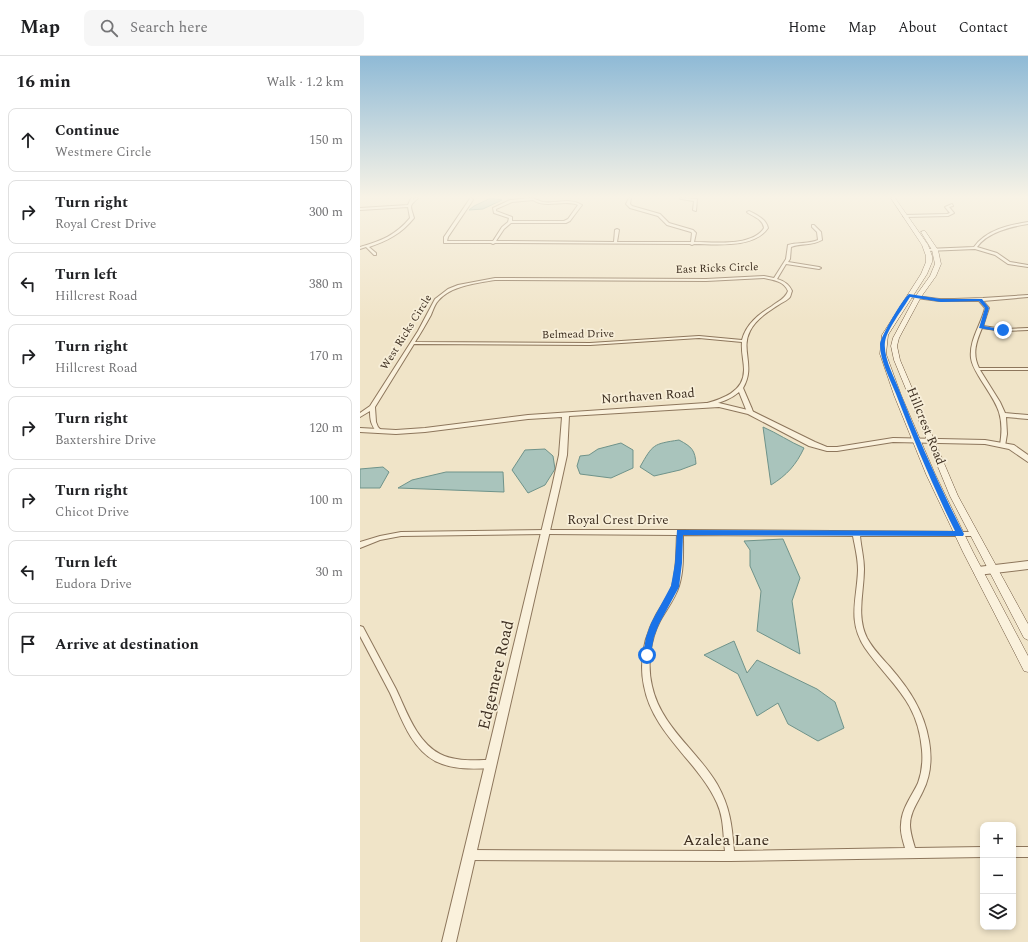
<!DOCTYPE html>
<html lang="en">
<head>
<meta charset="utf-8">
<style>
  body { margin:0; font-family:Spectral,serif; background:#f6f6f6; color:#202124 }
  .controls { position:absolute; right:12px; bottom:12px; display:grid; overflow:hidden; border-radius:8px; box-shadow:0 2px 6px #0003 }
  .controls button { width:36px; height:36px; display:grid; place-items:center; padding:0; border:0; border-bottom:1px solid #e0e0e0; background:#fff; color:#202124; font:20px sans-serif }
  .stop { position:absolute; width:12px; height:12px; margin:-9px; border:3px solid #1a73e8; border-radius:50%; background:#fff }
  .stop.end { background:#1a73e8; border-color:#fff; box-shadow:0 1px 4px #0008 }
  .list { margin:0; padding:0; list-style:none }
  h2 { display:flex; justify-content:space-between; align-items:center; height:52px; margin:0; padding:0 16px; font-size:17px }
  h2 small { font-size:13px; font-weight:400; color:#757577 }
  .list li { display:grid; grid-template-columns:26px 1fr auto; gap:12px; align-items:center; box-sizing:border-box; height:64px; margin:0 8px 8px; padding:0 8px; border:1px solid #e0e0e0; border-radius:8px }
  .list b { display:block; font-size:15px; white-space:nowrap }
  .list p { margin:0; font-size:13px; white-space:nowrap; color:#757577 }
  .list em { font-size:13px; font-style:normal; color:#757577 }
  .icon { flex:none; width:22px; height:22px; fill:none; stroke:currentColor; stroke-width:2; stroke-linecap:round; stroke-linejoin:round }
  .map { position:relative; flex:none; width:668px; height:886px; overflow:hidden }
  header { display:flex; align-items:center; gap:24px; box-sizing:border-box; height:56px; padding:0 20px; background:#fff; border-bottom:1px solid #e0e0e0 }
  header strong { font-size:19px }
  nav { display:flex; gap:22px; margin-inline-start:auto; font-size:14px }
  .search { width:280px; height:36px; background:#f6f6f6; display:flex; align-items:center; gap:10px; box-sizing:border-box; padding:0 14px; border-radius:8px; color:#757577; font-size:15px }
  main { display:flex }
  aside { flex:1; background:#fff }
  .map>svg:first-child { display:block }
  .water { fill:#a9c4bc; stroke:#6f938a }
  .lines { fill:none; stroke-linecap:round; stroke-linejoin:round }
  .minor-casing { stroke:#8d765c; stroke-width:2 }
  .tertiary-casing { stroke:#8d765c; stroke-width:2 }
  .secondary-casing { stroke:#6f573f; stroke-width:1 }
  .minor { fill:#faf1dc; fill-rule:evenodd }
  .tertiary { fill:#faf1dc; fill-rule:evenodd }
  .secondary { fill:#faf1dc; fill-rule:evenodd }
  .route { fill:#1a73e8 }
  .labels { text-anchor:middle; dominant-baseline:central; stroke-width:3.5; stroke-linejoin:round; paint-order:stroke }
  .far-street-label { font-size:11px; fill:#3d2e20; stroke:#f7eed8 }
  .street-label { font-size:13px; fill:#3d2e20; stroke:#f7eed8 }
  .near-street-label { font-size:16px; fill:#3d2e20; stroke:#f7eed8 }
</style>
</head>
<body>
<header>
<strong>Map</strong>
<div class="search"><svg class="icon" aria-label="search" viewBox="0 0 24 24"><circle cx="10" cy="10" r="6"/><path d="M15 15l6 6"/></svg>Search here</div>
<nav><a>Home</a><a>Map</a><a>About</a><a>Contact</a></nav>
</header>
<main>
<aside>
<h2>16 min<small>Walk · 1.2 km</small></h2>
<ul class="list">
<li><svg class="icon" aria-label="ahead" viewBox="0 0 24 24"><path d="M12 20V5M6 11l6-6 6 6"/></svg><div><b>Continue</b><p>Westmere Circle</p></div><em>150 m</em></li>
<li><svg class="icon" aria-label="right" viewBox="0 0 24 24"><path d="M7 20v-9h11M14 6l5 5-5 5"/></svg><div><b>Turn right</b><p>Royal Crest Drive</p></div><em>300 m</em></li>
<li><svg class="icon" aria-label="left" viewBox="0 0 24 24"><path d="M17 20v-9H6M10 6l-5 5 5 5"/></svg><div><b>Turn left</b><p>Hillcrest Road</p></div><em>380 m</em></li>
<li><svg class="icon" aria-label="right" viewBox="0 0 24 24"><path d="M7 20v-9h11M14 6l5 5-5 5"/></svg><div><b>Turn right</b><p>Hillcrest Road</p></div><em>170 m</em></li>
<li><svg class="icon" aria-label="right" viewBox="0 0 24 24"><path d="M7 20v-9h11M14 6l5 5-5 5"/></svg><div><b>Turn right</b><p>Baxtershire Drive</p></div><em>120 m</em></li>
<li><svg class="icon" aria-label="right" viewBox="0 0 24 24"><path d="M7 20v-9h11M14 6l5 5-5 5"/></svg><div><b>Turn right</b><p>Chicot Drive</p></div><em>100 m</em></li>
<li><svg class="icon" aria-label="left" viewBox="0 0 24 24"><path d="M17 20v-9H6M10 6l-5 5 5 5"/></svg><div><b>Turn left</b><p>Eudora Drive</p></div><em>30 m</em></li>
<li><svg class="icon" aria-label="arrive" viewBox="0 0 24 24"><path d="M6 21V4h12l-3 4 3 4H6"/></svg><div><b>Arrive at destination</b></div></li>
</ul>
</aside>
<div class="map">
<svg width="668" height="886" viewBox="0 0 668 886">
  <rect width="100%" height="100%" fill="#f0e4c8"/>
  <path class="water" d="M131,142l11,2 -19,9 -14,1 5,-4z
    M403,371c14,6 27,15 41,21 -8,17 -17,27 -33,37z
    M319,384c13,7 16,10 17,24l-16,6 -26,6 -14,-9c13,-23 13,-23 39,-27z
    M261,387l12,7v18l-22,10 -31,-4 -3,-8 3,-10 9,-1 9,-6z
    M185,393l8,7 2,13 -10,16 -17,8 -16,-23 13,-20z
    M23,411l6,5 -9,16h-20v-19z
    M86,416h57l1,20 -106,-4 14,-8z
    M423,483l17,39 -8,23 8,53 -43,-23 4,-40 -11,-25v-16l-6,-9z
    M374,585l13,32 10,-13 60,29 18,13 9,26 -26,13 -30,-17 -10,-21 -21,13 -19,-42 -34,-19z"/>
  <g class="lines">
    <defs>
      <path id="minor" d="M51,142h2v2l2,-2h3c-9,9 -8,6 -4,20 -13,16 -27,23 -45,29l7,6v2h-2l-8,-8 -6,2v-2c21,-6 36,-12 50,-29l-2,-11 -48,3v-2l48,-3z
        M110,142h2l1,2 -25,37 -1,4h46l9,-14 6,-5 1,-4 -15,-5 -1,-5 17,-8 21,-2c4,0 7,3 12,4 13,2 26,-5 39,3l-12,16 -4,2h-55l-7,6 -8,12 118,1 1,-12 2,-1 2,1 -2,12h74l1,-9 -1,-1 -24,-7 -9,-9 -28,-8 -4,-4 3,-6h2l-1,6 2,2 28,8 9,9 24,7 3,3 -2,9c19,0 58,5 70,-14 -1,-8 -9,-11 -16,-15l-1,-1 2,-1c8,4 17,8 19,17 -14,21 -53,16 -74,16l-2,1 -2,-1 -195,-1 -2,1 -2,-1h-47v-6l25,-37zM173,144c13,9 31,-1 45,5l-10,14 -4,2h-52v-4l-16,-6v-2l16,-7z
        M320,142l17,1 -1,12 -3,-1 1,-9 -13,-2z
        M592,148l1,2 -4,1 5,6 -6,3 -43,1 -2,-1 2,-1 42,-1 3,-1 -5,-6z
        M668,166v2c-18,3 -40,8 -51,23l20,6 13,9 18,3v2l-20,-3 -13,-9 -20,-6 -48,2 -2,-1 2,-1 47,-2c12,-17 35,-22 54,-25z
        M452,169h2l7,7 1,8c-10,6 -21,3 -31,7l-1,12 -2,3 31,5 2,1 -2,1 -33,-5 -9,15c7,2 12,5 15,12 -1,2 -1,4 -2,6 -2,3 -7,5 -10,7 -11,7 -24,15 -30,27 -10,19 6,35 -7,57l9,21 1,3 -1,1h-4l-1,-1 -8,-20c-9,8 -21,11 -33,15l-2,-1v-2c18,-5 40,-12 40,-34 0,-9 -3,-18 -2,-28l-43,-4 -109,7 -176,-1 -39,63 1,15 2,5 5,5 -1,1h-4c-7,-7 -8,-13 -8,-22l-10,6v-4l10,-7 48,-75 17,-32 13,-10 10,-4 37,-7 211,1 58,-3 10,2 12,-19 2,-14c10,-3 21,-1 30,-5l-1,-8 -5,-5zM404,222c9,2 20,3 24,13 -3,8 -10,10 -16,15 -13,8 -26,18 -30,34l-43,-4 -109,7 -175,-1c6,-9 11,-18 16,-27 2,-5 4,-11 7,-14 12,-15 39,-18 57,-21l211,1z
        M548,239l31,4h15l29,-1 45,-3v2l-45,4 6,7 -6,18 20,3 25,-1v2l-25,1 -21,-3c-6,14 -10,26 -3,40h49v2h-48l20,32 5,11 23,2v4l-22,-2 1,17 -2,12 -2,1 -3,-2c5,-31 -3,-40 -19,-65 -4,-7 -9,-14 -10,-22 -2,-18 10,-33 14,-50l-6,-7h-40l-30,-4h-1z
        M186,474h134l296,2 1,2 -1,2h-116c1,11 4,22 4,33 0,23 -8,47 3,69 6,11 15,20 23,29 19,22 34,44 39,74 3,17 2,34 -6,50 -5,11 -13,21 -13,34 0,7 3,16 5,23l68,-1v10l-253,4 -260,-1 -3,-2 -2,-3 2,-3 3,-2 255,1c-2,-16 -1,-33 -8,-48 -19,-42 -64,-69 -73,-117 -5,-24 0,-49 12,-71 5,-9 12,-18 16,-29 5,-16 4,-34 5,-51l-131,-1 -145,2 -21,4 -20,8v-6l20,-6 21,-4zM323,479l170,1c2,11 5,22 5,34 -1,30 -11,50 7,78 26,37 53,52 57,102 1,11 0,22 -4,33 -6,13 -17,26 -17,42 -1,7 2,16 4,23l-171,3c-2,-26 -4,-44 -17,-67 -20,-34 -56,-57 -65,-98 -5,-21 -2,-46 8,-65 6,-11 15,-22 19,-35 5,-16 4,-34 4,-51z
        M0,570l3,1c11,21 22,41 33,62 11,23 20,52 44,65 15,8 36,6 52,6l3,1 1,3 -1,3 -3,1c-19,1 -39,2 -57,-7 -25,-14 -34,-44 -45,-68 -10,-19 -20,-38 -30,-57z
        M653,791h15v10h-15z"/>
      <path id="tertiary" d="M346,347h13l33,8 63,31 12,5h10l56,-9 92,2 29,5 14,10v7l-19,-13 -24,-5 -92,-2 -56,9h-10l-18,-5 -61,-32 -29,-7 -150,9 -2,39 -7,32 -104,455h-14l110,-455 7,-32 3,-38 -34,2 -103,13 -29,2 -36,-2v-4l36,2 29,-2 103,-13z
        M668,505v8l-50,6 -3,-1 -1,-3 1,-3 3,-1z"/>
      <path id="secondary" d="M531,142h4l33,47 4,11v6l-5,12 -39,61 -2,19 15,41 34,79 38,78 55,104v16l-4,-1 -61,-119 -37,-78 -32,-79 -14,-41 2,-19 39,-61 5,-12v-6l-4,-11z
        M563,175h2l13,19 3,14 -5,12 -15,21 -22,41 -2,8 3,14 58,136 70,128v16l-4,-2 -74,-142 -56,-136 -3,-14 2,-8 22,-41 15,-21 5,-12 -3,-14 -11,-18z"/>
    </defs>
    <use href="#minor" class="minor-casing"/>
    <use href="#tertiary" class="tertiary-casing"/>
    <use href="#secondary" class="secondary-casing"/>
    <use href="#minor" class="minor"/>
    <use href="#tertiary" class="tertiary"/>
    <use href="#secondary" class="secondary"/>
  </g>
  <linearGradient id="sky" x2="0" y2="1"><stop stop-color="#8fbad6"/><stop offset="0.53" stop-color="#f8f3e6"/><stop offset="1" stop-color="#f8f3e6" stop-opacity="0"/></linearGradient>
  <rect width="668" height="266" fill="url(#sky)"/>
  <path class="route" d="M549,238l32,5h41l7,9 -5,18 21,4 -2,2 -24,-4 6,-20 -6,-7 -38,1 -31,-5c-7,12 -23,32 -25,45 -2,16 10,36 15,50 19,48 40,96 64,142l-1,2 -280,-1 -1,28 -3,24 -20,37 -5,13 -4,21h-6l-1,-3 3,-18 5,-14 20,-37 4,-23 2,-33 278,1c-22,-44 -41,-90 -59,-137 -6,-15 -16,-33 -16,-50 1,-8 23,-46 29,-50z"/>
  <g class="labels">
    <g class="far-street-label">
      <text transform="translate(357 212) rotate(-2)">East Ricks Circle</text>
      <text transform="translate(46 276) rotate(-58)">West Ricks Circle</text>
      <text transform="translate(218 278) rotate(-1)">Belmead Drive</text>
    </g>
    <g class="street-label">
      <text transform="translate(288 340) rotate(-4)">Northaven Road</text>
      <text transform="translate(566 370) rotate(68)">Hillcrest Road</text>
      <text x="258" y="464">Royal Crest Drive</text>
    </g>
    <g class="near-street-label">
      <text transform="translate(136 619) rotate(-77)">Edgemere Road</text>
      <text x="366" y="784">Azalea Lane</text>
    </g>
  </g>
</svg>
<div class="controls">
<button>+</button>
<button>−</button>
<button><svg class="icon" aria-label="layers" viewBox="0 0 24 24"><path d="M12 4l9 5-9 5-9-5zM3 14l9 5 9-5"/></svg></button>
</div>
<div class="stop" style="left:287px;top:599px"></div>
<div class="stop end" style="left:643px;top:274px"></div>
</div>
</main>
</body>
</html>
